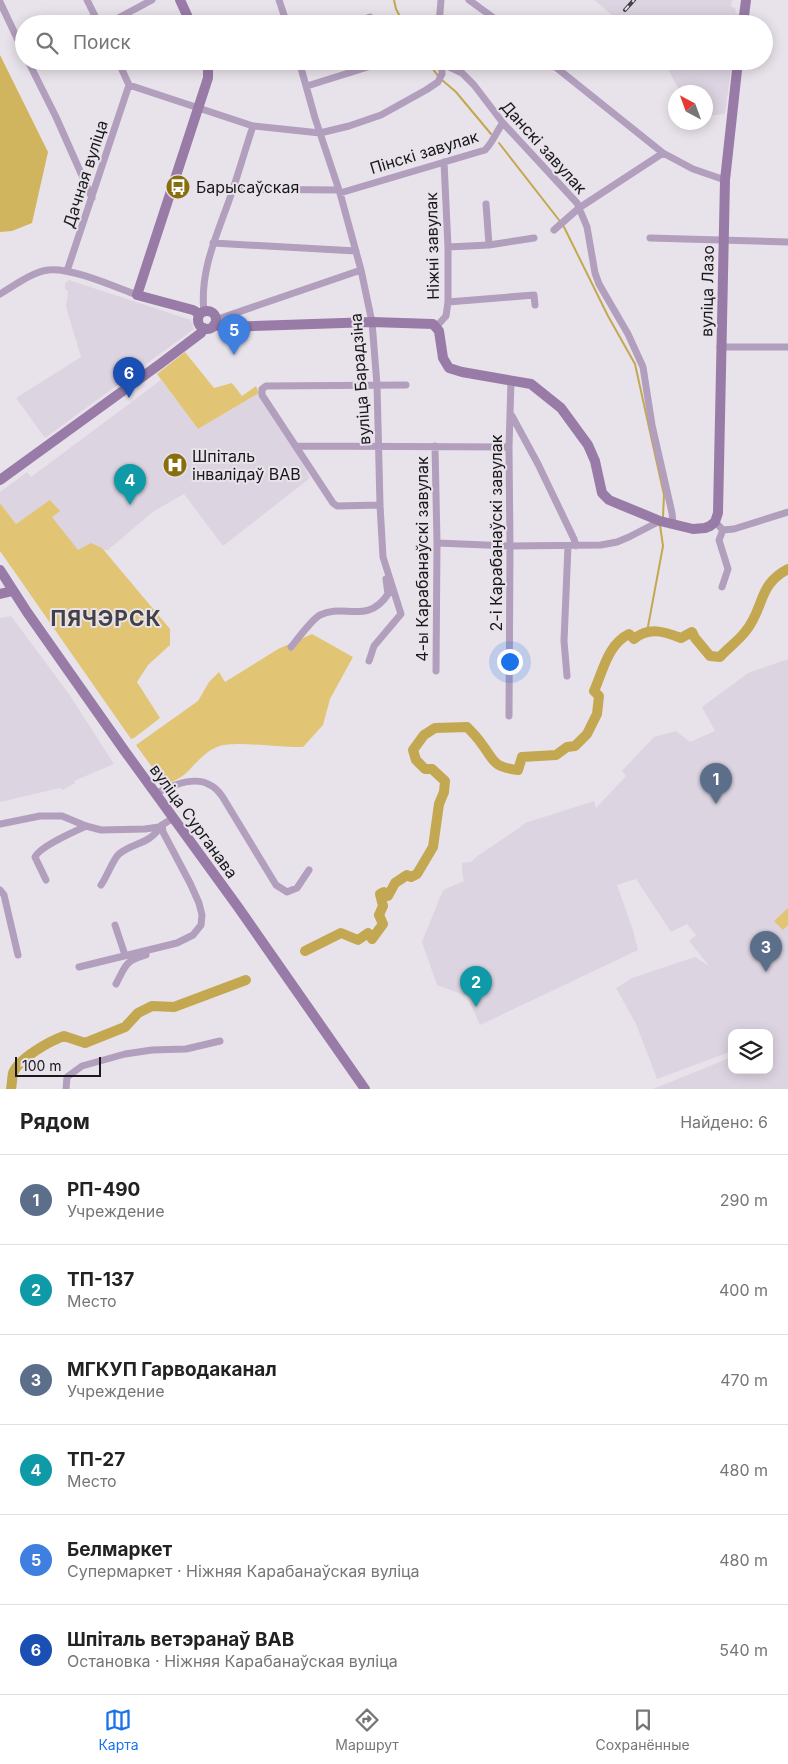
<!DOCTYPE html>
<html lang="ru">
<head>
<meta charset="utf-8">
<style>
  body { margin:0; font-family:Inter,sans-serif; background:#f6f6f6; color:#222 }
  .controls { position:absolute; right:15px; bottom:15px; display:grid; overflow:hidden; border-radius:10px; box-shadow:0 2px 12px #0003 }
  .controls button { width:45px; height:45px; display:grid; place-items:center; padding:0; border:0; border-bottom:1px solid #e0e0e0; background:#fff; color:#222; font:25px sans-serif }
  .compass { position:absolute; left:668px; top:85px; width:45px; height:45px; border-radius:50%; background:#fff; box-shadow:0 2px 12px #0003; rotate:319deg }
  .scale { position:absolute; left:15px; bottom:12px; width:86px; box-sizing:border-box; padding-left:5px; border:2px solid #19181a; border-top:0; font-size:14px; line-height:18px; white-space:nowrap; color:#19181a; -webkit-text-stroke:4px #e8e3ea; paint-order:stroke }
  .you { position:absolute; left:509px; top:661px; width:18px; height:18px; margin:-12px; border:4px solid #fff; border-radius:50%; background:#1a73e8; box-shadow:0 0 0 8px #1a73e833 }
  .badge { display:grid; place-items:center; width:32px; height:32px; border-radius:50%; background:#1a73e8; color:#fff; font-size:16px; font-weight:700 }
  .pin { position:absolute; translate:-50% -41px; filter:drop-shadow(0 1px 2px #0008) }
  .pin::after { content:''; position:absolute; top:26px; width:18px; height:15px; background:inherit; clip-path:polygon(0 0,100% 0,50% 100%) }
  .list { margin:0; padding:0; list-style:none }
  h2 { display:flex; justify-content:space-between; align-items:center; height:65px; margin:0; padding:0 20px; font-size:21px }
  h2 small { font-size:16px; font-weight:400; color:#767676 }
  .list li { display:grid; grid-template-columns:32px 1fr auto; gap:15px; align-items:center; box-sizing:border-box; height:90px; padding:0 20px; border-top:1px solid #e0e0e0 }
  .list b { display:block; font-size:19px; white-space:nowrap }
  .list p { margin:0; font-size:16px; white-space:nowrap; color:#767676 }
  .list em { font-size:16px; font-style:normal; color:#767676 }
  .icon { flex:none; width:28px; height:28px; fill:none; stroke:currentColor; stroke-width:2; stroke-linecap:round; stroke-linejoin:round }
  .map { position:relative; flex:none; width:788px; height:1089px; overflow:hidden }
  .search { position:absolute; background:#fff; box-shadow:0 2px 12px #0003; left:15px; right:15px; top:15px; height:55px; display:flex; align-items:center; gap:12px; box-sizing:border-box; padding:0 18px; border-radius:28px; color:#767676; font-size:19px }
  .sheet { height:605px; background:#fff }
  nav { display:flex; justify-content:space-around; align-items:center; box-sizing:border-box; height:70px; border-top:1px solid #e0e0e0; background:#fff; font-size:14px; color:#767676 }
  nav a { display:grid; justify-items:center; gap:2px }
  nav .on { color:#1a73e8 }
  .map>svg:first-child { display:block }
  .built { fill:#ddd4e1 }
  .green { fill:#e1c574 }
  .forest { fill:#d1b45e }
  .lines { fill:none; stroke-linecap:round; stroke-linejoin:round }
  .stream { stroke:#c4a751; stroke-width:2 }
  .river { stroke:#c4a751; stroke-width:10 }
  .street { stroke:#b29ebd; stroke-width:7 }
  .secondary { stroke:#997ba8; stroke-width:10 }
  .rail-casing { stroke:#434245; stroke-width:4 }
  .rail { stroke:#e8e3ea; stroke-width:2; stroke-dasharray:5.5; stroke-linecap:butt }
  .labels { text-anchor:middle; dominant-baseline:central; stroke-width:4; stroke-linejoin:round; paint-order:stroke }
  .street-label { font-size:16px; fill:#19181a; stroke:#e8e3ea }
  .poi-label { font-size:16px; fill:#19181a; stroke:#e8e3ea; text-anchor:start }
  .district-label { font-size:21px; font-weight:bold; letter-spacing:1px; fill:#444146; stroke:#e8e3ea }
</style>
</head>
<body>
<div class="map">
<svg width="788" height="1089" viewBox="0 0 788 1089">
  <rect width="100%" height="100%" fill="#e8e3ea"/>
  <path class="built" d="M594,0h138l-1,6 5,3 -1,4 4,1 -1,10h-115z
    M660,61h72l-7,53 -19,2v-24h-26l-11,-21z
    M69,280l122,40 3,9 -149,109 -29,-40 65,-41 -15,-50 2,-16 -3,-2v-6z
    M161,380l37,49 61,-36 37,57 14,28 -87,68 -39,-52 -30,17 -46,39h-13l-15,10 -39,-53 -25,17 -16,-21v-11l27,-20 4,5z
    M11,616l58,78 45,70 -40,17 1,2 -12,7 -3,-2 -60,14v-184z
    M788,659v430h-135l79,-32v13h37v-37h-37v18l-75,28 -21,-55 -20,-36 16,-10 63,-21 14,9 -20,-25 7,-6 -9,-11 -16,8 -35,-53 -19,6 16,45 5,20 -158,75 -13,-29 -30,-11 -15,-43 21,-52 21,-9 -2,-8v-10l9,-1 5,-5 43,-29 6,-5 69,-22 2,7 30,-32 -4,-5 32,-34 22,-6 14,11 25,-11 -13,-24 46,-34z"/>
  <path class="green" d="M185,352l29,36 18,-5 10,13 14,-10 3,7 -61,36 -41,-55z
    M50,500l10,11 -8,6 26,33 13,-7 11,5 68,81v16l-22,20 -11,17 23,36 -26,20 -3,1 -131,-188v-48l16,21z
    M312,634l41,23 -23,42 -7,26 -20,22c-22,1 -69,-7 -86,0 -13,5 -22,18 -32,27 -6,5 -13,8 -20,11l-29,-40 62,-44 11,-19 10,-10 6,10 53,-33z
    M788,908v17l-5,5 -9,-9z"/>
  <path class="forest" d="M0,55l48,97 -16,71 -20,8 -12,1z"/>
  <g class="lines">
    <path class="stream" d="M394,0l2,9 8,15
      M427,61l11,15
      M442,80l14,12 35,42
      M499,143l60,77
      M564,227l44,89 27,48 29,131 -1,22
      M647,632l16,-86 -3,-21"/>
    <path class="river" d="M305,951l36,-18 17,7 10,-7 4,6 11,-15 -4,-9 4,-9 -3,-12 4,-2 4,4 7,-13 12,-8 4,2 6,-3 16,-27 6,-43 5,-12 1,-11 -13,-12h-7l-9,-9 -3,-10 11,-15 11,-7 32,-1c5,5 10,10 14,16 14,18 11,24 37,27l4,-13 34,-2 11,-8 8,-1 12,-12 10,-20 2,-18 -5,-5c9,-20 14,-47 35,-57l5,5c15,-13 31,-7 47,-1l11,-6 3,6 15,18 10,1c8,-9 18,-16 25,-25 20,-24 12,-47 43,-63
      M11,1089c1,-5 1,-11 2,-16 6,-15 37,-32 51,-37l21,7 40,-16 13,-14 14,-7 22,1 72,-27"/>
    <path class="street" d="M87,0l12,24
      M279,0l8,24
      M469,0l33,24
      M0,2l24,51
      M107,24l45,-24
      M350,24l20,-7
      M439,24l2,-24
      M28,61l28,56 36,81
      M118,61l11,24
      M299,61l16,57 25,75 21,77 11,52 5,63 3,120 3,52 18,57 -27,32 -5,15
      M444,61l3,5 15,7 12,12 29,38 74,80 10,24 8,46 4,11 29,50 15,33 9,58 20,88 1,11
      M548,61l115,92 30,16 32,11
      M129,85l124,41 67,7 29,-7 32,-11 45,-25 12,-8 4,-8v-12
      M307,86l80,-25
      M233,189l106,1
      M340,193l145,-43c8,-8 11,-18 18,-27
      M486,204l3,41
      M554,230l25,-22 84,-55
      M650,238l138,4
      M213,243l143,8
      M448,247l41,-2 45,-7
      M67,271l62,-186
      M0,294c14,-8 32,-22 48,-24 23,-3 67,17 89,25
      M448,302l86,-7 1,10
      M204,312c-5,-44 16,-83 29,-123 7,-21 13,-42 20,-63
      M215,320l146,-50
      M436,327l10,-11 2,-14v-55l-4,-85
      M720,347h68
      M512,416l26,48 36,75 2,7
      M296,446l213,1
      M435,446l2,97 -1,128
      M380,505l-43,1 -4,-3 -71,-108v-6l4,-3 140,-1
      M715,522l8,8 11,-1 54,-17
      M437,543l73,3 91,-1 16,-3 12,-5 31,-16
      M722,587l6,-18 -9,-29 4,-10
      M291,647c6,-7 21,-28 29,-32 23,-12 48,10 68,-21l-2,-15
      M567,676l-3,-35 4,-95
      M509,716l1,-170 -1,-99 2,-66
      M155,794c15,-8 39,-19 55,-9 5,2 9,7 12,11l54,89 11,7 10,-4 12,-18
      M0,824l40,-8h22l24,10 15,4 44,-1 14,-2 14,-9
      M46,880l-11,-23c5,-11 39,-25 51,-31
      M101,885c6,-8 12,-26 18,-31 15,-12 30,-9 42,-28
      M0,890l4,5 14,60
      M115,925l10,30
      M79,967l98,-24 16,-8 8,-10 1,-10 -3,-12 -9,-20 -27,-51 -1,-7
      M116,984c10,-19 9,-23 30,-29
      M66,1089l1,-12 15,-11 43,-12 27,-4 34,-1 34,-8"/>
    <path class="secondary" d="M180,0l11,24
      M743,24l3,-24
      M198 320a9 9 0 1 1 18 0a9 9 0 1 1-18 0Z
      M200,314l-7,-4 -56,-15 71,-217v-11l-1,-6
      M214,325l10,2 148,-5 61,2 6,7 4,27 6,10 13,4 69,12 30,24 27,37 7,16 7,32 7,7 51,21 33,8 12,-1 5,-2 5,-4 3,-9 7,-333 13,-119
      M0,480l160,-116 41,-31 3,-5
      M0,570l27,42 97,138 114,157 127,182
      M0,594l13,-3"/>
    <defs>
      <path id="rail" d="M625,10l9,-10"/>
    </defs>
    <use href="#rail" class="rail-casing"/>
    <use href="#rail" class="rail"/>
  </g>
  <defs>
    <symbol id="bus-disc" viewBox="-11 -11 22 22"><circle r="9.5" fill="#896e0f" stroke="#e8e3ea"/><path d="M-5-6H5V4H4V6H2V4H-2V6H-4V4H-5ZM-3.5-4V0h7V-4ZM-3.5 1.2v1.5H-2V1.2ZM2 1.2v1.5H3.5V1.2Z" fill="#fff"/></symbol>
    <symbol id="hospital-disc" viewBox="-11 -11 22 22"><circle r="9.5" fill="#896e0f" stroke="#e8e3ea"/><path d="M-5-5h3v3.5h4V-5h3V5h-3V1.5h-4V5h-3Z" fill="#fff"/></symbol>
  </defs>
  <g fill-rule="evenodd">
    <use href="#bus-disc" x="164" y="173" width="28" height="28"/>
    <use href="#hospital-disc" x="161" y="451" width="28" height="28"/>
  </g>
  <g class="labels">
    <g class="street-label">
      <text transform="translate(544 147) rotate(48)">Данскі завулак</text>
      <text transform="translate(424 152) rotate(-17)">Пінскі завулак</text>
      <text transform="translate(85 174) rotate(-72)">Дачная вуліца</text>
      <text transform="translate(432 246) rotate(-91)">Ніжні завулак</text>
      <text transform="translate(707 291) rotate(-89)">вуліца Лазо</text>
      <text transform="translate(360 379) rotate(-94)">вуліца Барадзіна</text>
      <text transform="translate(496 533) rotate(-90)">2-і Карабанаўскі завулак</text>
      <text transform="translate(422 559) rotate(-90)">4-ы Карабанаўскі завулак</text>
      <text transform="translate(194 821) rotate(54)">вуліца Сурганава</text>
    </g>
    <g class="poi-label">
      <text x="196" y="187">Барысаўская</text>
      <text x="192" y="456">Шпіталь<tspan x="192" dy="18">інвалідаў ВАВ</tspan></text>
    </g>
    <g class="district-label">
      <text x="106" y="618">ПЯЧЭРСК</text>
    </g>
  </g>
</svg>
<div class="controls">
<button><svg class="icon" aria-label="layers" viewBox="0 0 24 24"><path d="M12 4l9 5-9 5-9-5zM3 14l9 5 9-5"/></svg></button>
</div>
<svg class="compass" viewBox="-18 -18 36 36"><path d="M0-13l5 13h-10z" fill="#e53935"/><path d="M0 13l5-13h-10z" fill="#767676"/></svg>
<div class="scale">100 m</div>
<div class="you"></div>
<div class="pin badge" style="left:716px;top:804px;background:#5c6f8a">1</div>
<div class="pin badge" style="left:476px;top:1007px;background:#0f9aa8">2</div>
<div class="pin badge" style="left:766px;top:972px;background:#5c6f8a">3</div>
<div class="pin badge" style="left:130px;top:505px;background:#0f9aa8">4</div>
<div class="pin badge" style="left:234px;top:355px;background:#3f7fe0">5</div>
<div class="pin badge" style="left:129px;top:398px;background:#1a4fb4">6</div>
<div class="search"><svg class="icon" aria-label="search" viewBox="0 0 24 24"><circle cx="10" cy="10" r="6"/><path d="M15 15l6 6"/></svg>Поиск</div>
</div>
<section class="sheet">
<h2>Рядом<small>Найдено: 6</small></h2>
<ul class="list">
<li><span class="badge" style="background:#5c6f8a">1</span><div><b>РП-490</b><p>Учреждение</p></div><em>290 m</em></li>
<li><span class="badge" style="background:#0f9aa8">2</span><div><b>ТП-137</b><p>Место</p></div><em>400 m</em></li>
<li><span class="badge" style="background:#5c6f8a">3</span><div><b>МГКУП Гарводаканал</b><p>Учреждение</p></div><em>470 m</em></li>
<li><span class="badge" style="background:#0f9aa8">4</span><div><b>ТП-27</b><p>Место</p></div><em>480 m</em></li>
<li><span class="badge" style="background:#3f7fe0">5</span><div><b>Белмаркет</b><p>Супермаркет · Ніжняя Карабанаўская вуліца</p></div><em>480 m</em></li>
<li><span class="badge" style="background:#1a4fb4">6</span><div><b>Шпіталь ветэранаў ВАВ</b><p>Остановка · Ніжняя Карабанаўская вуліца</p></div><em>540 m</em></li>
</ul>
</section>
<nav>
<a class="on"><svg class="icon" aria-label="map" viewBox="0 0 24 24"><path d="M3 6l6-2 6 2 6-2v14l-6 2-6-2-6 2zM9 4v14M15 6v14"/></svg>Карта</a>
<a><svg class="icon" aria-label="directions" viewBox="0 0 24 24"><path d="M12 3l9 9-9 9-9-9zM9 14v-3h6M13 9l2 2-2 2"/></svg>Маршрут</a>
<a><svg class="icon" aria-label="saved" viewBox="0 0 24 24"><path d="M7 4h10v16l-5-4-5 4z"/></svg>Сохранённые</a>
</nav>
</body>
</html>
